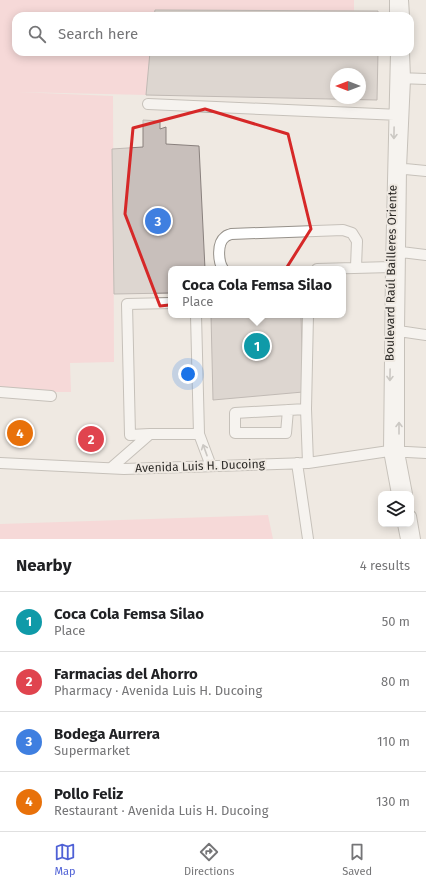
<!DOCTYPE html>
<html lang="en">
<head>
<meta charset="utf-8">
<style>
  body { margin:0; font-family:"Fira Sans",sans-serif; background:#f6f6f6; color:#202124 }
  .controls { position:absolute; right:12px; bottom:12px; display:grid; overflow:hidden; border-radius:8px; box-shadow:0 2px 10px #0003 }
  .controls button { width:36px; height:36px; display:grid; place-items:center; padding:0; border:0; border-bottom:1px solid #e0e0e0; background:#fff; color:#202124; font:20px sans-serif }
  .compass { position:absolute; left:330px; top:68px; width:36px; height:36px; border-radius:50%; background:#fff; box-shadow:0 2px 10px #0003; rotate:270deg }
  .you { position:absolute; left:188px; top:374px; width:14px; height:14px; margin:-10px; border:3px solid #fff; border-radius:50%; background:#1a73e8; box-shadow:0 0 0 6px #1a73e833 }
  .badge { display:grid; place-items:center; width:26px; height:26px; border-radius:50%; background:#4f61d6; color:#fff; font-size:13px; font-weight:700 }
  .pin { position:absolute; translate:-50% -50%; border:2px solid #fff; box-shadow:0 1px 4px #0006 }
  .popup { position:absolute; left:168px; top:266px; width:178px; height:52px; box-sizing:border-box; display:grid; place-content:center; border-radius:8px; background:#fff; filter:drop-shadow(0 1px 3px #0005); font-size:13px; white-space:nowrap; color:#757577 }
  .popup b { font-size:15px; color:#202124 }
  .popup::after { content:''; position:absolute; left:50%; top:100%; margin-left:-8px; border:8px solid transparent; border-top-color:#fff }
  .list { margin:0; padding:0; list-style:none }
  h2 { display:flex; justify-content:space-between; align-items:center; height:52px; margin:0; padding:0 16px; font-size:17px }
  h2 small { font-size:13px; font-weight:400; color:#757577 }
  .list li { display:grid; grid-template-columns:26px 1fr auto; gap:12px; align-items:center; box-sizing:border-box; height:60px; padding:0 16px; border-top:1px solid #e0e0e0 }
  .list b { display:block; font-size:15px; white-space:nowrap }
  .list p { margin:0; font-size:13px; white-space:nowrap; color:#757577 }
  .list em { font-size:13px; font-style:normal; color:#757577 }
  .icon { flex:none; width:22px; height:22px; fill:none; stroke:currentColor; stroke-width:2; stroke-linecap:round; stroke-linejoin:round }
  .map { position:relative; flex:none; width:426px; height:539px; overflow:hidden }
  .search { position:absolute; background:#fff; box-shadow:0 2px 10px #0003; left:12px; right:12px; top:12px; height:44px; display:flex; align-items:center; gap:10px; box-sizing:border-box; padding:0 14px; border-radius:12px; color:#757577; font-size:15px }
  .sheet { height:292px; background:#fff }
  nav { display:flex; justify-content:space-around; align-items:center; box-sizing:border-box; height:56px; border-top:1px solid #e0e0e0; background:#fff; font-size:11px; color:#757577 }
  nav a { display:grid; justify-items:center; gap:2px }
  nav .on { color:#4f61d6 }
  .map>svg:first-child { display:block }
  .green { fill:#fec6cc }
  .building { fill:#c8bfbb; stroke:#89807d; fill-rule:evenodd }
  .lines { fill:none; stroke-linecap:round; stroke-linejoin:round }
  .minor-casing { stroke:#96918a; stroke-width:12 }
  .minor { stroke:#fff; stroke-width:10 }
  .oneway { stroke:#a09f9e }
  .marked { fill:none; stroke:#d62828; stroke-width:3; stroke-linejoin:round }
  .labels { text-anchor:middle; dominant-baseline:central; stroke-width:4; stroke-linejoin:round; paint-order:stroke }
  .street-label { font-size:12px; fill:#2c2a27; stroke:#efe9e2 }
</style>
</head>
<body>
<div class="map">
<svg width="426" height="539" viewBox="0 0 426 539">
  <rect width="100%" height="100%" fill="#efe9e2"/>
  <path class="green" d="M0,0h354v11l-199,-1 -1,6h-138v36h134l-4,43 -128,-3 95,4 1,266 -44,1 1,29h-71z
    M268,515l5,24h-273v-15z"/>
  <path class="building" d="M155,10l223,1v5h-224z
    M150,52h228l-1,48 -231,-5zM336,74h24v24h-24z
    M143,120l17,1v8l6,-2v17l33,2 6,123h-34v24l-57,1 -2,-145 31,-2z
    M211,315h90l2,77 -90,8z"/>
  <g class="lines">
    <defs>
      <path id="minor" d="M395,0v16
        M403,0l1,16
        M396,52l-5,215 -2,184 8,43
        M404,52l1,27 -4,89 -2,163v121l8,42
        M398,78l28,1
        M148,104l252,11
        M395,168l31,3
        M393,251l33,4
        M223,269c-5,-8 -6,-26 2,-32 2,-2 4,-2 6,-3l112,-4 9,3 5,8 -1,26
        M317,269l74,-2
        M196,315l3,119 12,32
        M308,315l-2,94 2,54
        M392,330l34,5
        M0,392l51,4
        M288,410l-2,23h-51v-20l71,-4
        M150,434l-20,1 -3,-131 44,-1
        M0,463l124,6 184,-6 81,-12 37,2
        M297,463l11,76
        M111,468l39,-34h49
        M411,516l4,23
        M403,524l3,15"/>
    </defs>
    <use href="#minor" class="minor-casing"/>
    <use href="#minor" class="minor"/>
  </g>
  <defs><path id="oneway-shaft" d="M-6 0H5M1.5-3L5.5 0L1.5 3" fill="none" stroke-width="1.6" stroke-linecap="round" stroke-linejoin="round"/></defs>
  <g class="oneway">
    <use href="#oneway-shaft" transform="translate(394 133) rotate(91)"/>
    <use href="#oneway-shaft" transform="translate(390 375) rotate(91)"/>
    <use href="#oneway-shaft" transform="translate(399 428) rotate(-90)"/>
    <use href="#oneway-shaft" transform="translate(205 450) rotate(-110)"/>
  </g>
  <path d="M0 0H426V539H0ZM205,109l83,25 23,95 -41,65 -110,12 -35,-92 8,-86z" fill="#efe9e2" fill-opacity=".55" fill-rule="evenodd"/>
  <path class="marked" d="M205,109l83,25 23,95 -41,65 -110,12 -35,-92 8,-86z"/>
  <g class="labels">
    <g class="street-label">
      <text transform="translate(391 273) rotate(-89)">Boulevard Raúl Bailleres Oriente</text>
      <text transform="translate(200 466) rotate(-2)">Avenida Luis H. Ducoing</text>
    </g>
  </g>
</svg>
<div class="controls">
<button><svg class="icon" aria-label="layers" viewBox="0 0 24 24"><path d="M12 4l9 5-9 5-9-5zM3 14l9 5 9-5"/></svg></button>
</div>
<svg class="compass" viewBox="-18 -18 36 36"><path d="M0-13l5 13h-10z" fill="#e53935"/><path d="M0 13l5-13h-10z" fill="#757577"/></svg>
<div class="you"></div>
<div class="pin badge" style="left:257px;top:346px;background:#0f9aa8">1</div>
<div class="popup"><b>Coca Cola Femsa Silao</b>Place</div>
<div class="pin badge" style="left:91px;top:439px;background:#e0444e">2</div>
<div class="pin badge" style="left:158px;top:221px;background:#3f7fe0">3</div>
<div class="pin badge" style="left:20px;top:433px;background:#e8710a">4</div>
<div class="search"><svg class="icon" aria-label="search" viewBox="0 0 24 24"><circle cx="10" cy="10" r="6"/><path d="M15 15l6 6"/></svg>Search here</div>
</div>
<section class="sheet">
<h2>Nearby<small>4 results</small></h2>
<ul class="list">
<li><span class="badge" style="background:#0f9aa8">1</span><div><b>Coca Cola Femsa Silao</b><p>Place</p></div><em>50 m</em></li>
<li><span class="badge" style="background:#e0444e">2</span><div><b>Farmacias del Ahorro</b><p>Pharmacy · Avenida Luis H. Ducoing</p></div><em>80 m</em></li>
<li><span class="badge" style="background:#3f7fe0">3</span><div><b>Bodega Aurrera</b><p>Supermarket</p></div><em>110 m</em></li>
<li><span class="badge" style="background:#e8710a">4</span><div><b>Pollo Feliz</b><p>Restaurant · Avenida Luis H. Ducoing</p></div><em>130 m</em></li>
</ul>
</section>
<nav>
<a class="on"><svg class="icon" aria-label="map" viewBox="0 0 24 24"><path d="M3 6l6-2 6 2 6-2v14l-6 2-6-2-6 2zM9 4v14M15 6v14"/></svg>Map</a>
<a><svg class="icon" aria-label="directions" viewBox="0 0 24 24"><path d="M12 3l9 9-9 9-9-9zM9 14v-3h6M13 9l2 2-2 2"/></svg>Directions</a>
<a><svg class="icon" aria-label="saved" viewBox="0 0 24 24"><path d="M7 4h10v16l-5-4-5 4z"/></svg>Saved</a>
</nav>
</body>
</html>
